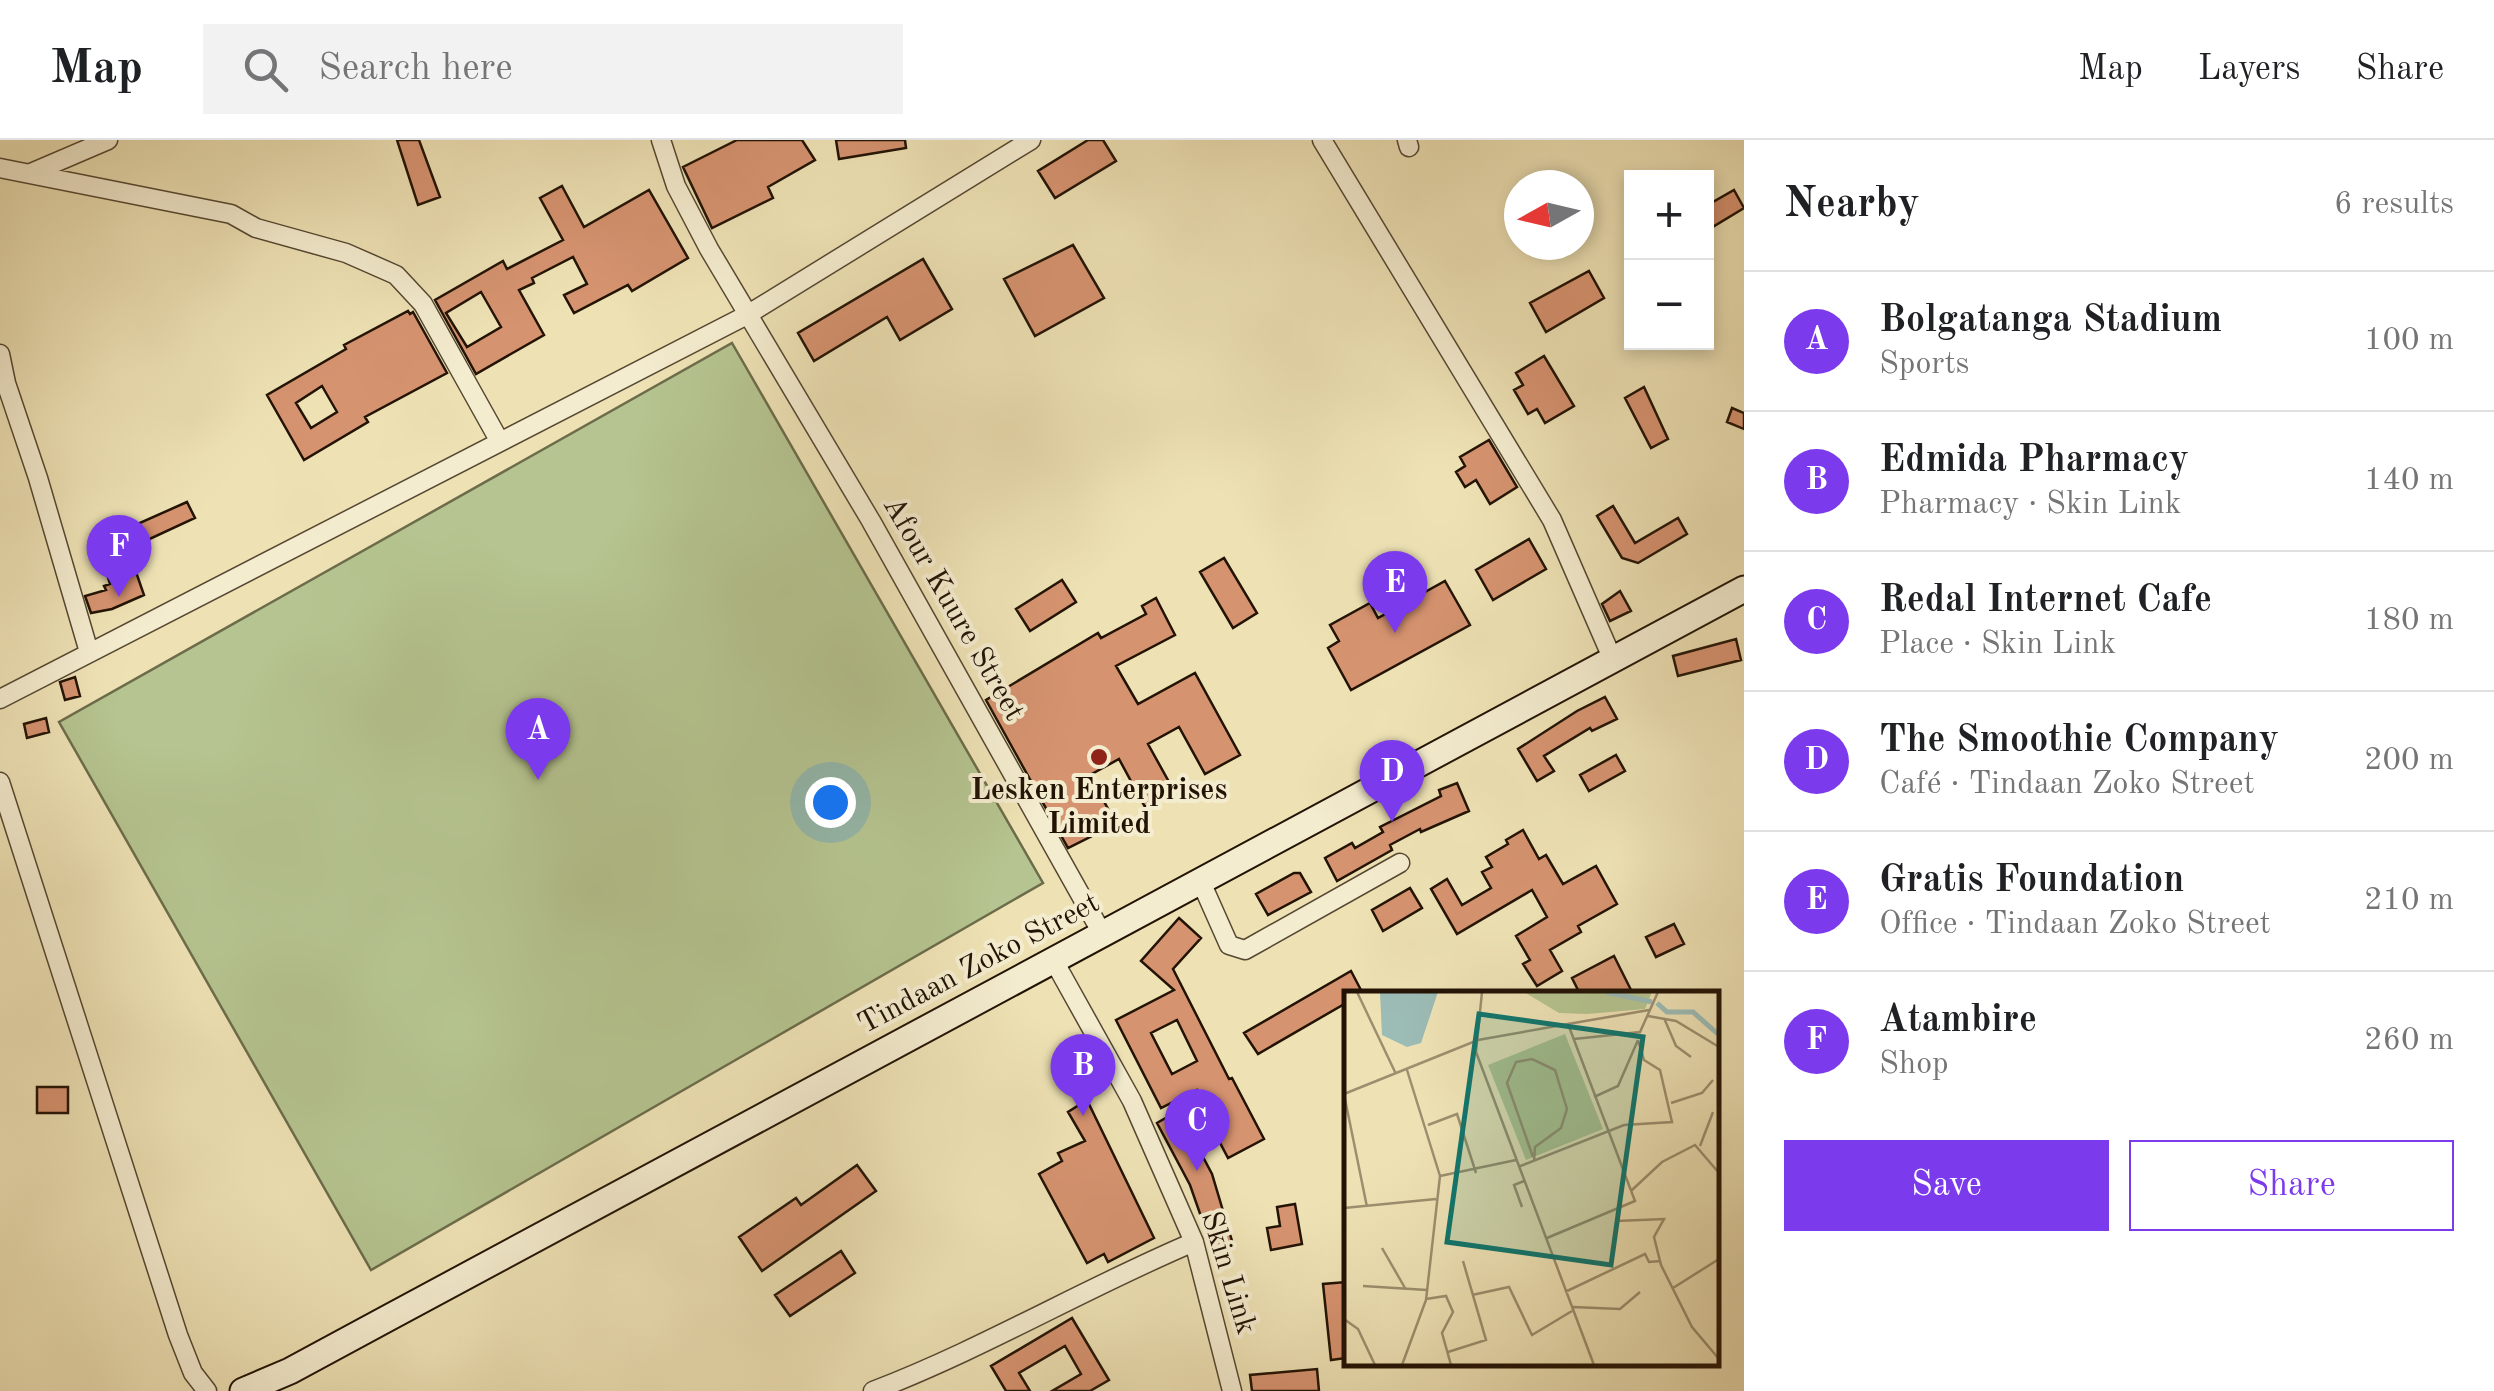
<!DOCTYPE html>
<html lang="en">
<head>
<meta charset="utf-8">
<style>
  body { margin:0; font-family:"Old Standard TT",serif; background:#f2f2f2; color:#202124 }
  .controls { position:absolute; right:30px; top:30px; display:grid; overflow:hidden; border-radius:0px; box-shadow:0 5px 15px #0003 }
  .controls button { width:90px; height:90px; display:grid; place-items:center; padding:0; border:0; border-bottom:2px solid #e0e0e0; background:#fff; color:#202124; font:50px sans-serif }
  .compass { position:absolute; left:1504px; top:30px; width:90px; height:90px; border-radius:50%; background:#fff; box-shadow:0 5px 15px #0003; rotate:262deg }
  .you { position:absolute; left:830px; top:662px; width:35px; height:35px; margin:-25px; border:8px solid #fff; border-radius:50%; background:#1a73e8; box-shadow:0 0 0 15px #1a73e833 }
  .badge { display:grid; place-items:center; width:65px; height:65px; border-radius:50%; background:#7c3aed; color:#fff; font-size:32px; font-weight:700 }
  .pin { position:absolute; translate:-50% -82px; filter:drop-shadow(0 2px 5px #0008) }
  .pin::after { content:''; position:absolute; top:52px; width:35px; height:30px; background:inherit; clip-path:polygon(0 0,100% 0,50% 100%) }
  .list { margin:0; padding:0; list-style:none }
  h2 { display:flex; justify-content:space-between; align-items:center; height:130px; margin:0; padding:0 40px; font-size:42px }
  h2 small { font-size:32px; font-weight:400; color:#757577 }
  .list li { display:grid; grid-template-columns:65px 1fr auto; gap:30px; align-items:center; box-sizing:border-box; height:140px; padding:0 40px; border-top:2px solid #e0e0e0 }
  .list b { display:block; font-size:38px; white-space:nowrap }
  .list p { margin:0; font-size:32px; white-space:nowrap; color:#757577 }
  .list em { font-size:32px; font-style:normal; color:#757577 }
  .actions { display:flex; gap:20px; padding:30px 40px }
  .actions a { flex:1; padding:22px 0; border:2px solid #7c3aed; border-radius:0px; text-align:center; font-size:35px; color:#7c3aed }
  .actions .main { background:#7c3aed; color:#fff }
  .icon { flex:none; width:55px; height:55px; fill:none; stroke:currentColor; stroke-width:2; stroke-linecap:round; stroke-linejoin:round }
  .map { position:relative; flex:none; width:1744px; height:1251px; overflow:hidden }
  header { display:flex; align-items:center; gap:60px; box-sizing:border-box; height:140px; padding:0 50px; background:#fff; border-bottom:2px solid #e0e0e0 }
  header strong { font-size:48px }
  nav { display:flex; gap:55px; margin-inline-start:auto; font-size:35px }
  .search { width:700px; height:90px; background:#f2f2f2; display:flex; align-items:center; gap:25px; box-sizing:border-box; padding:0 35px; border-radius:0px; color:#757577; font-size:38px }
  main { display:flex }
  aside { flex:1; background:#fff }
  .map>svg:first-child { display:block }
  .green { fill:#b5c490; stroke:#6c6c4a; stroke-width:2.5 }
  .building { fill:#d69370; stroke:#221305; stroke-width:2.5; fill-rule:evenodd }
  .lines { fill:none; stroke-linecap:round; stroke-linejoin:round }
  .minor-casing { stroke:#554731; stroke-width:21 }
  .secondary-casing { stroke:#221305; stroke-width:29 }
  .minor { stroke:#f4eccf; stroke-width:18 }
  .secondary { stroke:#f4eccf; stroke-width:25 }
  .poi-dot { fill:#8f2418; stroke:#f4eccf; stroke-width:4 }
  .labels { text-anchor:middle; dominant-baseline:central; stroke-width:8; stroke-linejoin:round; paint-order:stroke }
  .street-label { font-size:30px; fill:#221305; stroke:#f4eccf }
  .poi-label { font-size:30px; font-weight:bold; fill:#221305; stroke:#f4eccf }
  .inset-river { fill:none; stroke:#9cbcb6; stroke-width:5 }
  .inset-road { fill:none; stroke:#9c8f6f; stroke-width:2.5 }
  .view { fill:#0f766e; fill-opacity:0.15; stroke:#0f766e; stroke-width:5 }
  .inset-edge { fill:none; stroke:#221305; stroke-width:5 }
</style>
</head>
<body>
<header>
<strong>Map</strong>
<div class="search"><svg class="icon" aria-label="search" viewBox="0 0 24 24"><circle cx="10" cy="10" r="6"/><path d="M15 15l6 6"/></svg>Search here</div>
<nav><a>Map</a><a>Layers</a><a>Share</a></nav>
</header>
<main>
<div class="map">
<svg width="1744" height="1251" viewBox="0 0 1744 1251">
  <rect width="100%" height="100%" fill="#eee2b5"/>
  <filter id="stains"><feTurbulence type="fractalNoise" baseFrequency=".002" numOctaves="4"/><feColorMatrix values="0 0 0 0 .2 0 0 0 0 .09 0 0 0 0 .02 0 0 0 .5 -.17"/></filter>
  <radialGradient id="worn" r=".72"><stop offset=".6" stop-color="#630" stop-opacity="0"/><stop offset="1" stop-color="#630" stop-opacity=".3"/></radialGradient>
  <path class="green" d="M732,203l311,540 -672,387 -312,-548z"/>
  <path class="building" d="M397,0h22l21,57 -22,8z
    M737,0h65l13,20 -47,27 5,11 -61,30 -29,-61z
    M836,0h69l1,8 -67,11z
    M1088,0h15l13,21 -61,37 -17,-27z
    M562,46l22,41 65,-37 39,68 -56,33 -4,-6 -54,28 -10,-18 23,-11 -14,-27 -41,21 2,5 -15,7 25,45 -68,39 -41,-74 68,-39 4,8 56,-29 -23,-42zM481,152l20,35 -34,20 -21,-34z
    M1734,50l10,18 -38,23v-25z
    M1073,105l31,53 -69,38 -31,-57z
    M923,119l29,50 -52,31 -13,-23 -73,44 -16,-28z
    M1589,131l15,27 -58,34 -16,-29z
    M408,171l2,3 3,-2 34,61 -82,44 3,5 -64,38 -37,-65 79,-46 -2,-4zM322,246l15,26 -26,16 -15,-25z
    M1544,216l30,50 -29,17 -8,-14 -9,5 -14,-24 9,-5 -7,-12z
    M1644,247l24,52 -17,9 -26,-50z
    M1732,268l12,5v16l-17,-7z
    M1489,300l28,47 -27,17 -14,-24 -11,7 -9,-15 9,-6 -5,-9z
    M187,362l8,16 -67,31 16,46 -32,14 -21,4 -6,-17 21,-6 -2,-4 6,-2 -13,-42z
    M1613,366l22,37 43,-25 9,16 -49,29 -16,-5 -25,-42z
    M1529,399l17,30 -53,31 -17,-30z
    M1224,418l33,55 -24,15 -33,-56z
    M1062,440l14,22 -46,29 -14,-22z
    M1445,441l25,44 -119,65 -23,-42 11,-7 -9,-16 40,-22 8,15z
    M1620,451l11,20 -21,10 -8,-17z
    M1156,458l19,37 -59,31 22,38 57,-31 45,82 -35,19 -26,-47 -31,17 26,47 -29,16 -26,-48 -29,16 26,49 -48,24 -82,-148 112,-67 3,5 45,-24 -4,-8z
    M1736,499l5,21 -63,16 -5,-20z
    M75,537l5,19 -15,4 -5,-18z
    M1605,557l12,22 -25,12 -2,-3 -46,28 10,15 -17,10 -19,-32 59,-38z
    M46,578l3,14 -22,6 -3,-14z
    M1616,615l9,16 -36,20 -9,-16z
    M1457,643l12,28 -48,21 -1,-3 -30,16 2,5 -55,31 -12,-23 27,-15 3,5 28,-16 -3,-5 61,-31 -2,-6z
    M1523,690l16,29 7,-4 17,29 33,-18 21,38 -39,22 3,6 -31,18 12,21 -25,15 -14,-22 7,-4 -14,-24 31,-19 -15,-27 -75,44 -26,-45 16,-10 15,26 29,-17 -9,-16 10,-5 -6,-10 22,-13 -2,-4z
    M1294,733h6l11,19 -43,23 -12,-21z
    M1410,748l12,20 -39,23 -11,-21z
    M1179,778l22,20 -28,31 56,110 3,-1 32,61 -36,19 -10,-19 3,-2 -24,-47 -36,18 -45,-88 58,-30 -33,-29zM1177,880l20,41 -25,13 -21,-41z
    M1674,784l10,20 -28,13 -10,-20z
    M1614,816l19,38h-53l-8,-16z
    M1351,831l12,23h-17v9l-88,51 -14,-21z
    M37,947h31v26h-31z
    M1087,960l67,138 -46,24 -4,-8 -17,9 -48,-89 23,-13 -4,-8 27,-12 -17,-29z
    M1171,975l25,46 7,-4 9,17 20,67 -20,7 -22,-63 -33,-62z
    M857,1025l19,26 -114,80 -23,-34 57,-39 5,7z
    M1295,1064l7,40 -31,6 -4,-22 13,-2 -3,-19z
    M841,1111l14,22 -65,43 -15,-21z
    M1346,1142v76l-15,2 -8,-76z
    M1072,1178l37,62 -19,11h-38l29,-17 -16,-28 -46,27 11,18h-24l-15,-25z
    M1317,1229l2,22h-67l-2,-16z"/>
  <g class="lines">
    <defs>
      <path id="minor" d="M661,0l15,46 33,63 162,272 232,414
        M1322,0l230,380 61,140
        M1407,0l2,7
        M0,28l231,46 25,14 90,25 50,22 27,29 77,138
        M31,33l77,-33
        M0,214l6,29 32,95 51,174
        M0,559l747,-384 284,-175
        M0,642l178,553 15,38 14,18
        M1201,742l28,63 16,5 155,-87
        M1054,821l78,140 62,141 38,149
        M873,1251c110,-42 212,-103 321,-149"/>
      <path id="secondary" d="M243,1251l47,-20 100,-54 1354,-728"/>
    </defs>
    <use href="#minor" class="minor-casing"/>
    <use href="#secondary" class="secondary-casing"/>
    <use href="#minor" class="minor"/>
    <use href="#secondary" class="secondary"/>
  </g>
  <circle class="poi-dot" cx="1099" cy="617" r="10"/>
  <g class="labels">
    <g class="street-label">
      <text transform="translate(953 469) rotate(60)">Afour Kuure Street</text>
      <text transform="translate(979 824) rotate(-28)">Tindaan Zoko Street</text>
      <text transform="translate(1228 1133) rotate(73)">Skin Link</text>
    </g>
    <g class="poi-label">
      <text x="1099" y="651">Lesken Enterprises<tspan x="1099" dy="34">Limited</tspan></text>
    </g>
  </g>
  <g transform="translate(1344 851)">
    <rect width="375" height="375" fill="#eee2b5"/>
    <path d="M180,1h128l-7,17 -58,5 -28,-1zM221,43l38,95 -77,31 -38,-95z" fill="#b5c490"/>
    <path d="M94,1l-17,51 -14,4 -25,-12 -2,-43z" fill="#9cbcb6"/>
    <path class="inset-river" d="M262,1l46,10M313,12l10,9h26l26,23"/>
    <path class="inset-road" d="M13,1l39,82M138,1l-6,60 118,313M304,25l28,5 43,26M320,27l12,28 15,11M224,33l81,-14M230,48l66,-7 18,-40M0,103l134,-54 90,-16 67,177 -88,37M0,103l23,113M250,106l24,-11 20,-46M327,112l31,-10 11,-13M84,134l29,-11 19,59M356,155l13,-34M189,166l-26,-74 9,-21 16,-3 23,11 12,39 -6,19 -26,19 -1,14M174,176l106,-42 48,-3 -12,-52 -16,-10 -6,-20M96,185l76,-16M288,199l30,-28 33,-17 24,28M178,216l-8,-22 10,-4M0,217l92,-9M272,230l48,-2 -10,18 7,28 31,62 27,32M38,257l23,40M19,295l64,4M329,297l46,-29M221,301l80,-38 4,8 11,-1M128,304l37,-8 23,48 40,-24M82,308l20,-3 7,16 -11,21 9,32M229,316l47,2 20,-17M0,328l14,10 17,36M104,361l38,-12 -23,-79M58,374l24,-65 14,-124 -33,-106"/>
    <path class="view" d="M135,23l164,23 -32,228 -164,-23z"/>
    <rect width="375" height="375" class="inset-edge"/>
  </g>
  <rect width="100%" height="100%" filter="url(#stains)"/>
  <rect width="100%" height="100%" fill="url(#worn)"/>
</svg>
<div class="controls">
<button>+</button>
<button>−</button>
</div>
<svg class="compass" viewBox="-18 -18 36 36"><path d="M0-13l5 13h-10z" fill="#e53935"/><path d="M0 13l5-13h-10z" fill="#757577"/></svg>
<div class="you"></div>
<div class="pin badge" style="left:538px;top:640px">A</div>
<div class="pin badge" style="left:1083px;top:976px">B</div>
<div class="pin badge" style="left:1197px;top:1031px">C</div>
<div class="pin badge" style="left:1392px;top:682px">D</div>
<div class="pin badge" style="left:1395px;top:493px">E</div>
<div class="pin badge" style="left:119px;top:457px">F</div>
</div>
<aside>
<h2>Nearby<small>6 results</small></h2>
<ul class="list">
<li><span class="badge">A</span><div><b>Bolgatanga Stadium</b><p>Sports</p></div><em>100 m</em></li>
<li><span class="badge">B</span><div><b>Edmida Pharmacy</b><p>Pharmacy · Skin Link</p></div><em>140 m</em></li>
<li><span class="badge">C</span><div><b>Redal Internet Cafe</b><p>Place · Skin Link</p></div><em>180 m</em></li>
<li><span class="badge">D</span><div><b>The Smoothie Company</b><p>Café · Tindaan Zoko Street</p></div><em>200 m</em></li>
<li><span class="badge">E</span><div><b>Gratis Foundation</b><p>Office · Tindaan Zoko Street</p></div><em>210 m</em></li>
<li><span class="badge">F</span><div><b>Atambire</b><p>Shop</p></div><em>260 m</em></li>
</ul>
<div class="actions"><a class="main">Save</a><a>Share</a></div>
</aside>
</main>
</body>
</html>
